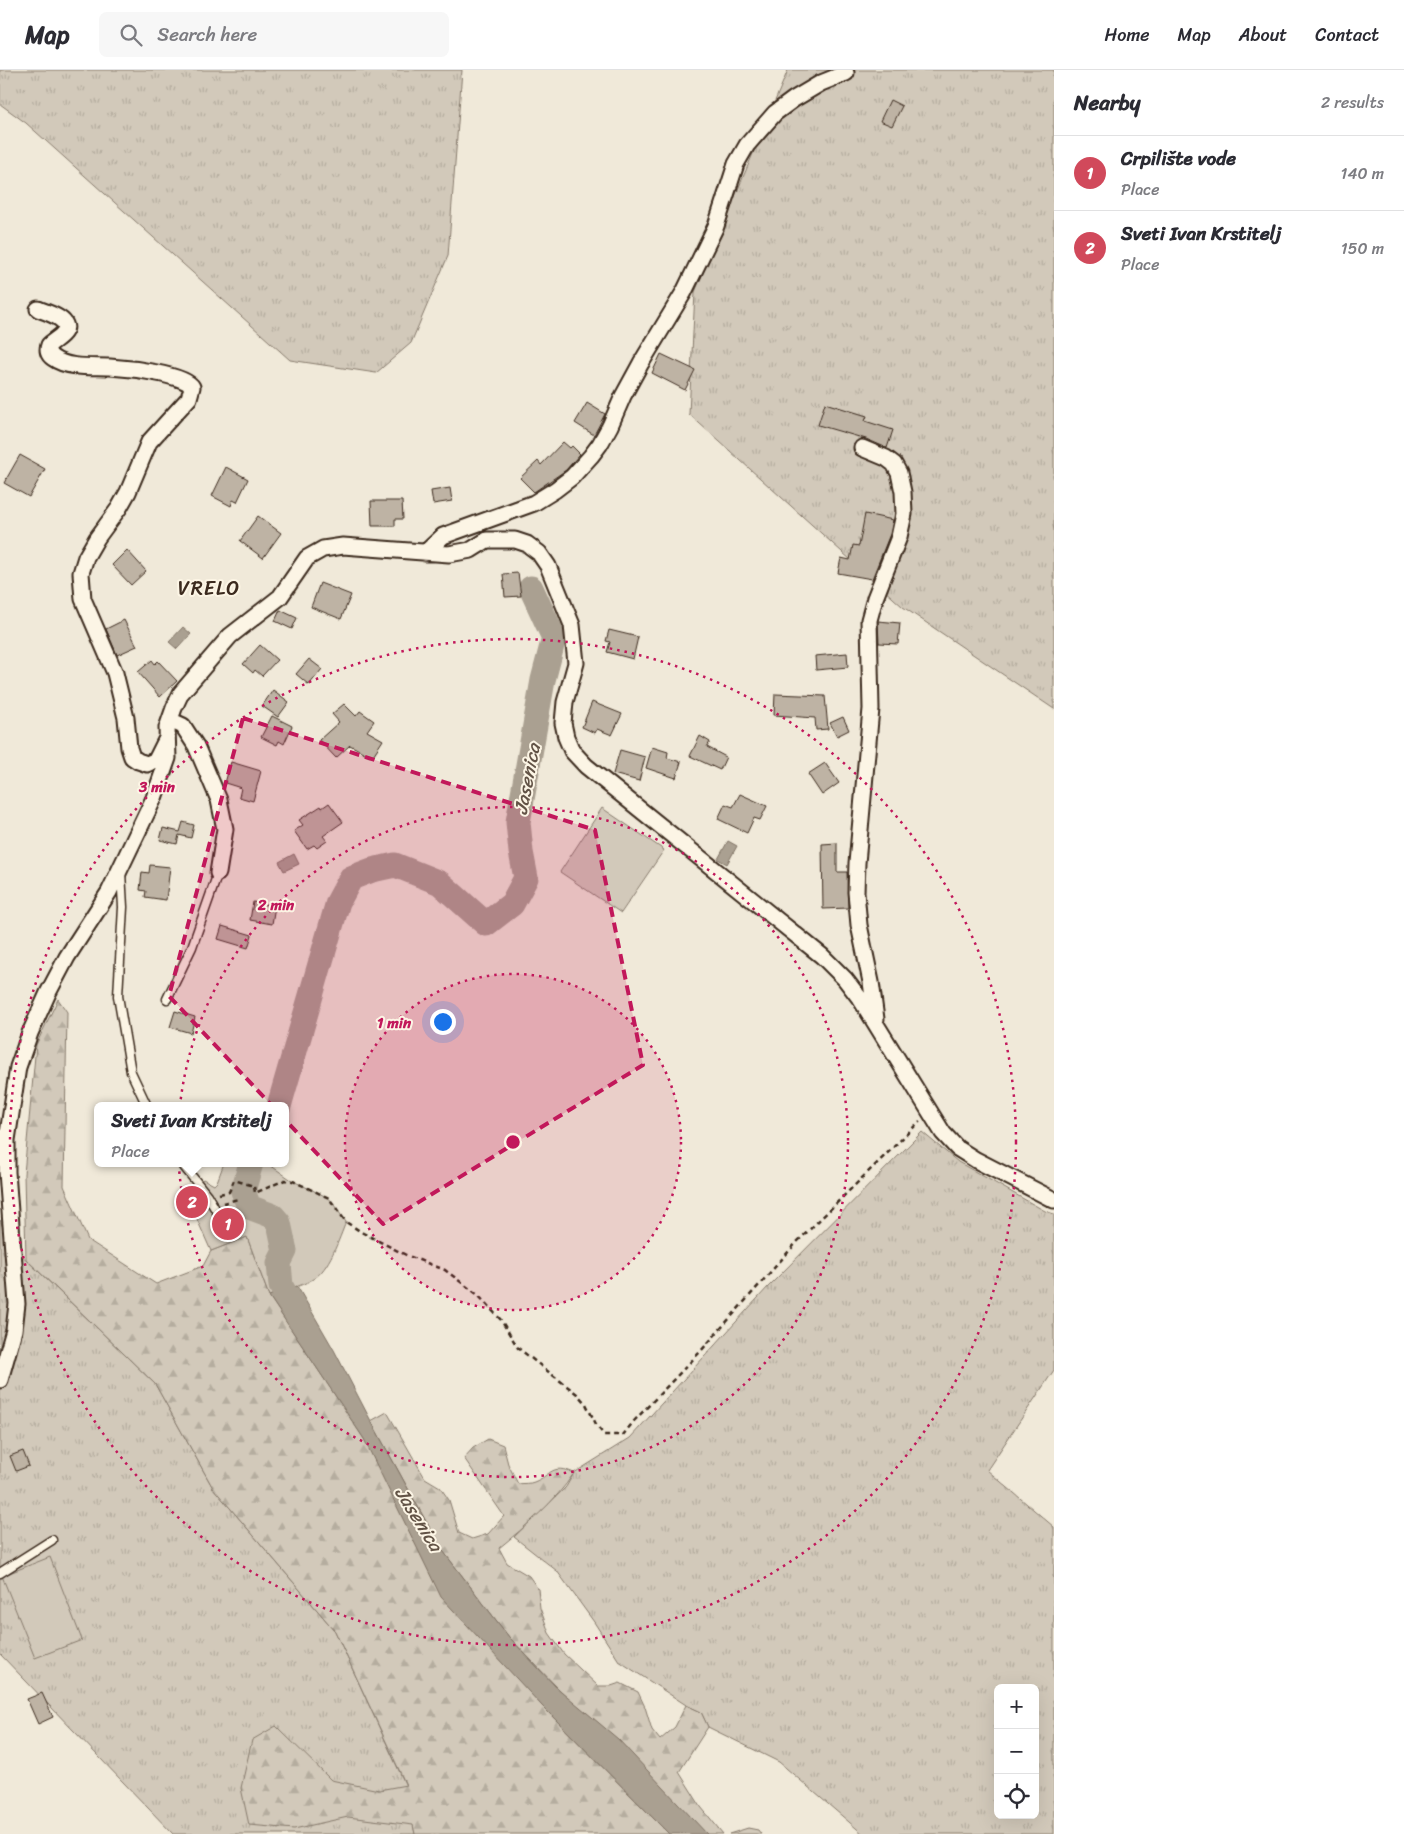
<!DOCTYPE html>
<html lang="en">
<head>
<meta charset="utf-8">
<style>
  body { margin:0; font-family:Sriracha,sans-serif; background:#f7f7f7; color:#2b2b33 }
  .controls { position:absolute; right:15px; bottom:15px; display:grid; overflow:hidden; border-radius:8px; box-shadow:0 5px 20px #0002 }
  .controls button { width:45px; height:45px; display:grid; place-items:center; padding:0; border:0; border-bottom:1px solid #e1e1e2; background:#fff; color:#2b2b33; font:25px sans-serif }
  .you { position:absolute; left:442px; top:951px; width:18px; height:18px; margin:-12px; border:4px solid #fff; border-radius:50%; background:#1a73e8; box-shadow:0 0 0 8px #1a73e833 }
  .badge { display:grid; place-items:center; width:32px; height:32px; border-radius:50%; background:#d1495b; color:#fff; font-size:16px; font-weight:700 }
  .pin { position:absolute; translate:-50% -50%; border:2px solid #fff; box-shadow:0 1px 5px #0006 }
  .popup { position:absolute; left:94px; top:1032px; width:195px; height:65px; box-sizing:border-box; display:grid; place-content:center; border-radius:8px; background:#fff; filter:drop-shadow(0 1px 4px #0005); font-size:16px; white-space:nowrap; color:#7c7c81 }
  .popup b { font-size:19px; color:#2b2b33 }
  .popup::after { content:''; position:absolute; left:50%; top:100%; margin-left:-10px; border:10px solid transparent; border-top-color:#fff }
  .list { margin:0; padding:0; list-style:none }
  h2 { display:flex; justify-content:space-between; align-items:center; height:65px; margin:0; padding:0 20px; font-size:21px }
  h2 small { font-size:16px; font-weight:400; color:#7c7c81 }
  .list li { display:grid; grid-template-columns:32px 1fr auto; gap:15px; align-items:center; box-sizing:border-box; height:75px; padding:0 20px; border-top:1px solid #e1e1e2 }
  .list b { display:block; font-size:19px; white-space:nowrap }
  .list p { margin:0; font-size:16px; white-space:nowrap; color:#7c7c81 }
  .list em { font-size:16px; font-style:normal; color:#7c7c81 }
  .icon { flex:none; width:28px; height:28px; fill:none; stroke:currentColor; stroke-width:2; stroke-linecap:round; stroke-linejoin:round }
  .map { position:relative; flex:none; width:1054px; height:1764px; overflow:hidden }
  header { display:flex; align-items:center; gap:30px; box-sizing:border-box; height:70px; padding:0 25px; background:#fff; border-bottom:1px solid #e1e1e2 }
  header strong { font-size:24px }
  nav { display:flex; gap:28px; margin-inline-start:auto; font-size:18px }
  .search { width:350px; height:45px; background:#f7f7f7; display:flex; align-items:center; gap:12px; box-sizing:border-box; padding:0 18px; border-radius:8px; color:#7c7c81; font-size:19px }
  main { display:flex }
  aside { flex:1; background:#fff }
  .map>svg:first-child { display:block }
  .grass { fill:url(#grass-tufts); stroke:#867a6c; fill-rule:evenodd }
  .forest { fill:url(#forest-firs); stroke:#867a6c }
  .green { fill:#d2c9ba; stroke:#867a6c }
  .water { fill:#aaa091; stroke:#7e7163 }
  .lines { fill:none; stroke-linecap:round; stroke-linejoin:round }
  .river { stroke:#aaa091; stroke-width:25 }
  .building { fill:#beb3a4; stroke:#3b2a1e }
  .service-casing { stroke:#3b2a1e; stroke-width:11 }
  .minor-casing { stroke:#3b2a1e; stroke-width:19 }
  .path { stroke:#3b2a1e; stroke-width:2.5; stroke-dasharray:5 4; stroke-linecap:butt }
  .service { stroke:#fcf5e5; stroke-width:8 }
  .minor { stroke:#fcf5e5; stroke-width:15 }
  .marked { fill:#c2185b; fill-opacity:0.2; stroke:#c2185b; stroke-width:4; stroke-dasharray:10 6; stroke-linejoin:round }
  .ring { fill:none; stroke:#c2185b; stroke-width:2.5; stroke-dasharray:2.5 5 }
  .labels { text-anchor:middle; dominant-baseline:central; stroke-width:4; stroke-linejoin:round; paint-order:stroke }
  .water-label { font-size:19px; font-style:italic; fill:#625346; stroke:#fcf5e5 }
  .quarter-label { font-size:20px; letter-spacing:1px; fill:#3b2a1e; stroke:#fcf5e5 }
  .centre { fill:#c2185b; stroke:#fcf5e5; stroke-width:2.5 }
  .ring-label { font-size:15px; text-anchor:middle; font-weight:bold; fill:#c2185b; stroke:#fcf5e5; stroke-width:4; stroke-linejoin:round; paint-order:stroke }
</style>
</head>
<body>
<header>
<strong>Map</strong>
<div class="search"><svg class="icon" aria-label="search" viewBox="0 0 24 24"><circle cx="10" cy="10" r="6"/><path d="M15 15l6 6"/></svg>Search here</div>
<nav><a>Home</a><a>Map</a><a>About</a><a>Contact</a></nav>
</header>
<main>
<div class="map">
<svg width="1054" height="1764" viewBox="0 0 1054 1764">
  <defs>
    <pattern id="grass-tufts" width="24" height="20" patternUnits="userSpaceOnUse" patternTransform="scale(1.25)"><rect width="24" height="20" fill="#d2c9ba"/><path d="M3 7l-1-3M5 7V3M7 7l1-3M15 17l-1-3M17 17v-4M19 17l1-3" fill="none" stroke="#b5ad9f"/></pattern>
    <pattern id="forest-firs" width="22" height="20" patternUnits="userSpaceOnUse" patternTransform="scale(1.25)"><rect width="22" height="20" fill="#d2c9ba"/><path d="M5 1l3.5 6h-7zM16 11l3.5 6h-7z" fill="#b5ad9f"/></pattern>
  </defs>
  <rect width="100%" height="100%" fill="#f0e9d9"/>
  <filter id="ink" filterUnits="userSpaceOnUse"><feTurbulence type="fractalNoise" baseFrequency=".02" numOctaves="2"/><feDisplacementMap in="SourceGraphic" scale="10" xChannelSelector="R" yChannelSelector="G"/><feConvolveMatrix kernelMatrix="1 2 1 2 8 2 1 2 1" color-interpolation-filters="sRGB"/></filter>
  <g filter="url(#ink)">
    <path class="grass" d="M0,0h462l-14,186 -37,87 -35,30 -86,-13 -264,-237 -26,-19z
      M788,0h266v639l-151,-102 -214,-193 6,-122z
      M922,1062l36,30 87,49 9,3v156l-67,100 67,57v307h-191l-84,-72 -71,-35 -7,-15 -15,-7 -67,-44 -25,-39 -37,-51 -43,-34 52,-50 8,-14 56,-35 138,-151zM998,1618h37v127h-37z
      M0,1150l9,23 146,141 58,104 122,143 71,155 9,48h-242l-173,-180z"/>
    <path class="forest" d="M58,929l9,13 -3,174 24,54 68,44 47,-18 8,-15 36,-14 22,59 273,410 127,128h-254l-2,-9 -65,-8 -54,12 -45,-4 -8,-37 11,-48 24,-14 55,54 48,10 27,-5 -71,-154 -122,-143 -58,-104 -129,-125 -2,-85 12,-129z
      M387,1342l38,66 15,9 9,13 10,33 13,6 16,-5 16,-18 -40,-58 9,-10 15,-9 15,6 5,19 10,20c5,-1 12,0 16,-2 18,-7 17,-19 40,-9 -19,29 -48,53 -75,75l8,15 22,13 9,13 2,19 9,25 15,21 34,32h13l9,-3 18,9 7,15 7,23 8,10 15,-13 11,-22 15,7 7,15 -29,45 22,35 22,27h-17l-151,-149 -46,-48 -69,-90 -69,-126z
      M748,1758l10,2 3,4h-32z"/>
    <path class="green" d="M602,738l62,42 -43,63 -61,-41z
      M224,1093h43l26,18 36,17 17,24c-7,17 -17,48 -33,57 -13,8 -30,12 -44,17l-22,-59 -36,14 -26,-59 18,-13 11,6 3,-3z
      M50,1487l32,83 -47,18 -33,-82z"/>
    <path class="water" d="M183,557l8,7 -14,15 -8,-7z
      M728,771l9,5 -10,18 -9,-5z
      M294,784l5,10 -15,7 -5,-9z
      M297,1216l37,64 37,71 69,126 69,90 46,49 63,53 89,95h-38l-127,-128 -101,-109 -77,-158 -95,-143z"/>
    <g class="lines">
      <path class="river" d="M279,1036l59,-204 13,-24 21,-8 23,-5 45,18 46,41 26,-20 14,-26 -5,-26 -3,-30 25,-142 11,-42 -23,-50
        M251,1093l-8,28 6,16 24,9 6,7 6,28 -6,12 2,23 19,34"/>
    </g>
    <path class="building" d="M890,30l12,6 -10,20 -12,-5z
      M661,284l34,16 -10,20 -33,-17z
      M587,333l18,11 -11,21 -19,-12z
      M825,333l42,13 -2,5 28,9 -6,18 -21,-9 -48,-14z
      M563,372l7,6 2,-2 8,8 -14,16 -32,22 -14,-14 18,-17 3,4z
      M20,385l25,14 -16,28 -25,-14z
      M226,397l22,12 -11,23 -4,-2 -2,6 -19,-10z
      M450,418l2,13 -19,3 -2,-13z
      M371,431h31l1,18h-8v7h-23z
      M865,444l28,6 -3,14 -18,45 -34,-6 3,-15 9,2 3,-15 6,1z
      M258,446l23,17 -18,25 -23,-17z
      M127,480l19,21 -15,14 -19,-20z
      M518,503l3,23 -16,1 -2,-23z
      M320,513l31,12 -10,24 -30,-12z
      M280,540l17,8 -5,11 -17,-8z
      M124,550l13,26 -20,9 -11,-26z
      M878,551l22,2 -2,21 -19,-1z
      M609,560l29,7 -5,22 -26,-7 3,-10 -4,-1z
      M260,575l17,15 -15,16 -7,-6 -2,3 -10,-9z
      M847,583l1,14 -32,3 -1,-14z
      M309,589l13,10 -13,16 -13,-11z
      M152,590l3,4 3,-3 19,20 -17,16 -22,-25z
      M273,620l16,12 -11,15 -16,-11z
      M775,624l50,2 3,33 -12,1 -1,-12 -41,-3z
      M592,632l30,12 -10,21 -15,-6 -2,4 -13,-6z
      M344,634l12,12 4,-5 14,10 -7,10 16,9 -11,17 -22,-12 -14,13 -17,-18 20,-18 -7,-8z
      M272,646l20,10 -8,18 -5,-3 -2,4 -16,-8z
      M843,647l6,13 -12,6 -7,-13z
      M700,666l10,6 -3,5 19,10 -6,13 -30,-14z
      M652,677l16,5 -1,6 14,4 -5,16 -30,-10z
      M620,680l25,7 -6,24 -26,-7z
      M231,692l30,9 -8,30 -14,-4 2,-9 -16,-5z
      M825,693l14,20 -17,12 -14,-21z
      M740,724l27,12 -7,14 -6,-2 -7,15 -29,-14 7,-15 8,3z
      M329,733l14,19 -20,14 4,5 -10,7 -3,-3 -7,4 -13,-18 9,-6 -4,-5 22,-14 1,2z
      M183,752l11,3 -3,13 -12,-3 -2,9 -17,-4 3,-12 17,4z
      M837,773v29h10l1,36 -25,1 -1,-65z
      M150,795l20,2 -4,33 -21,-3 1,-6 -6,-1 2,-18 7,1z
      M253,832l22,4 -3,18 -22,-4z
      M222,856l30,9 -4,13 -30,-9z
      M175,941l20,6 -4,16 -21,-6z
      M231,1139l10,24 -16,7 -9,-23h3l4,-5z
      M23,1381l6,15 -13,5 -6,-15z
      M42,1623l11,24 -15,7 -11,-25z"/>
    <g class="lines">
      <defs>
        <path id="service" d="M121,802l2,35 -5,89 13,76 16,34
          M167,929l25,-52 26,-74
          M181,1093l26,32 10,17
          M0,1503l52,-33"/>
        <path id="minor" d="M38,239c8,3 35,11 26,23 -3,5 -11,9 -15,13 -2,5 -1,10 4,13 15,11 40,8 57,9 16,1 75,7 82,20l-3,11 -40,44 -21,50 -9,16 -22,30 -11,19 -5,16 2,26 32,74 11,45 3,30 3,9 6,4 9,3 9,-4 10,-20
          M862,378l24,10 8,6 5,9 4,19 1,22 -5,23 -24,61 -6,22 2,89 -14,154 -1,29 3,33 12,57 5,37
          M425,483l18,-17 91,-33 21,-13 17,-13 19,-21 9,-12 10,-18 13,-30 18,-33 43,-71 32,-66 20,-62 11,-19 28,-32 19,-14 27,-16 25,-10
          M170,650l13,6 13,20 23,54 6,29 -7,44
          M0,1310l14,-50 3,-26 -10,-132v-32l11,-73 12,-34 18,-40 19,-36 42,-65 45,-94 14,-40 -1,-30 7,-20 7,-15 49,-57 50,-39 27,-39 16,-9 20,-3 106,8 22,-4 16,-10h28l12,4 12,9 9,13 24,59 4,38 -11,39 -2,21 3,14 6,14 14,15 236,190 23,23 16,21 82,133 14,15 19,12 78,40"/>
      </defs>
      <use href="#service" class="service-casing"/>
      <use href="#minor" class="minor-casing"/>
      <path class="path" d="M219,1124l10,-2 5,-12 20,6 1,7 30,-13 8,1 36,17 17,24 17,11 43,22 39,15 33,25 23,25 17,28 59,46 9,10 11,22 7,9h19l11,-14 66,-69 97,-110 123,-121
        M223,1133l15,-4"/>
      <use href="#service" class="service"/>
      <use href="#minor" class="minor"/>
    </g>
  </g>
  <path class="marked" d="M243,648l352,112 48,235 -260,159 -214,-228z"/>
  <circle cx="513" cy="1072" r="168" fill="#c2185b" fill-opacity=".12"/>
  <g class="ring">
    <circle cx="513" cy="1072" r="168"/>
    <circle cx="513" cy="1072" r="335"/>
    <circle cx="513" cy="1072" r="503"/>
  </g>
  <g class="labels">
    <g class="water-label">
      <text transform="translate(527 709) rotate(-79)">Jasenica</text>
      <text transform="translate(419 1449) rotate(58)">Jasenica</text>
    </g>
    <g class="quarter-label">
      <text x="209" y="518">VRELO</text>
    </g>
  </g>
  <circle cx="513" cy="1072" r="8" class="centre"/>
  <g class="ring-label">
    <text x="157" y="722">3 min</text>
    <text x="276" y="840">2 min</text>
    <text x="394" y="958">1 min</text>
  </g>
</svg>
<div class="controls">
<button>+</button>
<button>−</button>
<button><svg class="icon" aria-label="locate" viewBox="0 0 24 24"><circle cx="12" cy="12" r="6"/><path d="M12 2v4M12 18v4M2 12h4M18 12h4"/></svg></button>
</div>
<div class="you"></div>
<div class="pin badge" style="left:228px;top:1154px">1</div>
<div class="pin badge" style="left:192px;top:1132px">2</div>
<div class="popup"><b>Sveti Ivan Krstitelj</b>Place</div>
</div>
<aside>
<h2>Nearby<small>2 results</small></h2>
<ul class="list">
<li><span class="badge">1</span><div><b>Crpilište vode</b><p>Place</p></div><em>140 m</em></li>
<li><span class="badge">2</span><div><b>Sveti Ivan Krstitelj</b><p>Place</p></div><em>150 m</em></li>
</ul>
</aside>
</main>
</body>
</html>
